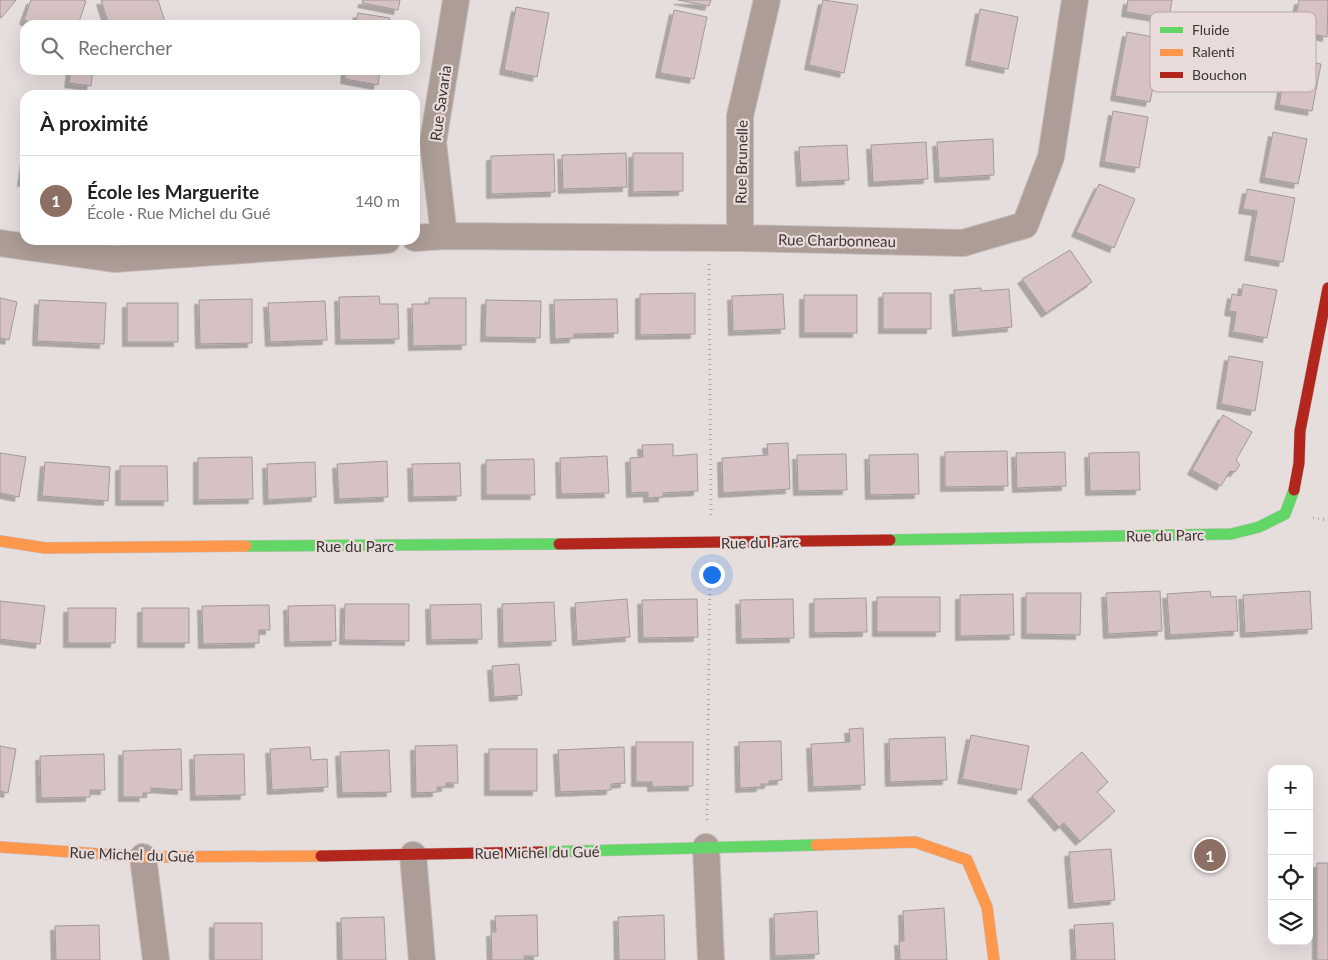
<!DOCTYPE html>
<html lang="fr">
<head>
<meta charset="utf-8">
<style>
  body { margin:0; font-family:Lato,sans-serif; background:#f6f6f6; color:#202124 }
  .controls { position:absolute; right:15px; bottom:15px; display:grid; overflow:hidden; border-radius:10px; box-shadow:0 5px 20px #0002 }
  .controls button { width:45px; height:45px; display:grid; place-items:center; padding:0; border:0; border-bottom:1px solid #e0e0e0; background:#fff; color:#202124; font:25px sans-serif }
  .you { position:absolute; left:711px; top:574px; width:18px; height:18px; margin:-12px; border:4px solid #fff; border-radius:50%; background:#1a73e8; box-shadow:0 0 0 8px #1a73e833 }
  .badge { display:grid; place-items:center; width:32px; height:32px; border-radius:50%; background:#77716f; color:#fff; font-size:16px; font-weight:700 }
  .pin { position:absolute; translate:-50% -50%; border:2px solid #fff; box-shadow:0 1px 5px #0006 }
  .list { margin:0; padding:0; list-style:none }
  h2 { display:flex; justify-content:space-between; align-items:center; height:65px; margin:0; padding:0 20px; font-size:21px }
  h2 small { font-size:16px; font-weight:400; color:#757577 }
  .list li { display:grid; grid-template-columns:32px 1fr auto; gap:15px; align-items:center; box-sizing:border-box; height:90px; padding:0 20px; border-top:1px solid #e0e0e0 }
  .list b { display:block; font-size:19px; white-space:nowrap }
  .list p { margin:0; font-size:16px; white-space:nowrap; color:#757577 }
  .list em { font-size:16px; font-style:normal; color:#757577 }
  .icon { flex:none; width:28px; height:28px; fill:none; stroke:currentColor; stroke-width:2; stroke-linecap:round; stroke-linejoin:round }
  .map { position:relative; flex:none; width:1328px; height:960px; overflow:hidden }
  .search { position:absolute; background:#fff; box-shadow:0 5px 20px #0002; left:20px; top:20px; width:400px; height:55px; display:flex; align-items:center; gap:12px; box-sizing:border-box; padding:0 18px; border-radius:15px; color:#757577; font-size:19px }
  .panel { position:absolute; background:#fff; box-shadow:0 5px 20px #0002; left:20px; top:90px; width:400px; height:155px; border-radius:15px }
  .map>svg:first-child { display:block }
  .building { fill:#d6c1c3; stroke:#a19b9b; filter:url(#shadow) }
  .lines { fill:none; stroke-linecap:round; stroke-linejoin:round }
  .street-casing { stroke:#c3bdbb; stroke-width:28 }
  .fast-casing { stroke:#c3bdbb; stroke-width:12 }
  .slow-casing { stroke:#c3bdbb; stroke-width:12 }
  .jam-casing { stroke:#c3bdbb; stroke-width:12 }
  .path { stroke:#b1a6a1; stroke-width:3; stroke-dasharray:1 4; stroke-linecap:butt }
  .street { stroke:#ac9d96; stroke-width:26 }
  .fast { stroke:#63d668; stroke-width:11 }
  .slow { stroke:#ff974d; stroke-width:11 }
  .jam { stroke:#b3261e; stroke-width:11 }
  .labels { text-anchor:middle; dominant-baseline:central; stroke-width:4.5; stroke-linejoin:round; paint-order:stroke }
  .street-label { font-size:15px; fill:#3b3635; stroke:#e9dbd9 }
  .key { fill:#e9dbd9; stroke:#b5aaa8; stroke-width:1 }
  .key-label { font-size:14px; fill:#3b3635 }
</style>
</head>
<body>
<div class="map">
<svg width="1328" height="960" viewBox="0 0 1328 960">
  <defs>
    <filter id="shadow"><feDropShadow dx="-4.5" dy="4.5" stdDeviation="0" flood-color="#0004"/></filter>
  </defs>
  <rect width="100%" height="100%" fill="#e6dedc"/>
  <path class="building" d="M0,0h16l-14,17 -2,-1z
    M31,0h51l4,1 -8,24h-40l-14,-5z
    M101,0h57l7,22 -11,3h-45z
    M363,0h37l-2,10 -36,-7z
    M678,0h33l-2,6z
    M823,0l35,5 -14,68 -35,-8z
    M1128,0h44l-3,19 -43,-7z
    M1299,0h29l-1,37 -34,-7z
    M516,7l33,6 -12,64 -33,-7z
    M980,9l38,8 -10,52 -38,-8z
    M674,10l33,7 -13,62 -34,-6z
    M358,13l32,5 -1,7h-34z
    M1127,32l36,7 -13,63 -35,-6z
    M1288,57l33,7 -9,47 -33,-6z
    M71,70h22l-2,16 -22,-3z
    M346,70h34l-2,15 -33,-6z
    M1113,111l35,6 -9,51 -35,-6z
    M1273,132l34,7 -9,45 -34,-6z
    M993,139l1,36 -55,3 -2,-36z
    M926,142l2,37 -55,3 -2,-37z
    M847,145l2,35 -48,2 -2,-35z
    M626,153l1,34 -64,2 -1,-34z
    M633,153h50v38l-50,1z
    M554,154l1,38 -64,2v-38z
    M25,160v22h-3z
    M1099,184l36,15 -21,49 -38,-16z
    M1247,189l48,9 -12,64 -34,-6 8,-45 -14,-2z
    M1070,250l22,32 -46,31 -24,-34z
    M1243,284l34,6 -10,48 -34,-6 3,-20 -7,-1 3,-17 9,2z
    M981,288v3l28,-2 3,38 -55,5 -3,-42z
    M695,293v41l-55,1v-41z
    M883,293h48v36h-48z
    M783,294l2,35 -52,2 -1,-35z
    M804,295h53v38h-53z
    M379,296l1,8h18l1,35 -59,1 -1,-43z
    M0,298l17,4 -8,38 -9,-2z
    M429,298h37v47l-53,1 -1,-42h17z
    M252,299v44l-52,1 -1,-44z
    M617,299l1,34 -44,1v4l-19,1 -1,-39z
    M39,300l67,3 -2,41 -67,-3z
    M486,300l55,1 -1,37 -55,-1z
    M325,301l2,39 -57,2 -2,-39z
    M127,303h51v39h-51z
    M1229,356l34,6 -8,49 -34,-7z
    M1223,415l29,17 -16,28 4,5 -5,7 -5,-1 -9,15 -29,-16z
    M788,443l2,46 -67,4 -1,-35 46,-3 -1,-11z
    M673,444v12l24,-2 1,37 -35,2v4l-15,1v-6l-17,1 -1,-35 13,-1 -1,-12z
    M1007,451l1,35 -63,1v-35z
    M1065,452l1,34 -49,2 -1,-35z
    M1139,452l1,38 -50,1 -1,-38z
    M0,453l26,4 -7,40 -19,-4z
    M846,454l1,36 -49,1 -1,-36z
    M918,454l1,40 -49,1 -1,-40z
    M607,456l2,37 -48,1 -1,-36z
    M252,457l1,42 -55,1v-42z
    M534,459l1,36h-49v-35z
    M387,461l1,36 -49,2 -2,-35z
    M45,462l65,5 -2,34 -66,-5z
    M315,462l1,35 -48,3 -1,-36z
    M460,463l1,33 -48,1 -1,-33z
    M120,466h47l1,35h-48z
    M1160,591l2,40 -54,3 -2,-41z
    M1210,591l1,6 25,-1 2,35 -68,4 -3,-41z
    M1310,591l2,38 -67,4 -2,-38z
    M1026,593h55l-1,42 -54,-1z
    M1013,594l1,41 -54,1v-41z
    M877,597h63v35h-63z
    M866,598l1,34 -53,1v-34z
    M627,599l3,38 -53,4 -2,-38z
    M697,599l1,38 -55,1 -1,-38z
    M793,599l1,39 -53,1 -1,-39z
    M0,601l45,5 -5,38 -40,-5z
    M554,602l2,39 -53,2 -1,-39z
    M345,604h64v37l-65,-1z
    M481,604l1,35 -51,1 -1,-35z
    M269,605l1,25h-11v13l-56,1 -1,-38z
    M335,605l1,36 -47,1 -1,-36z
    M68,608h48l-1,35h-47z
    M142,608h47v35h-47z
    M519,664l3,31 -28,2 -2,-31z
    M863,728l2,57 -52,2 -2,-43 39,-2 -1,-13z
    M971,735l58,11 -8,44 -59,-11z
    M945,737l2,43 -57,2 -1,-43z
    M781,741l1,39 -13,1v3h-8v3l-21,1 -1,-46z
    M636,742h57v44l-41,1v-5h-16z
    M457,745l1,38h-12v4h-9v5l-21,1 -1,-47z
    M0,746l16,3 -8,44 -8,-2z
    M310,747l1,13 16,-1 1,28 -56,3 -2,-41z
    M624,747l1,36 -14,1v6l-51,2 -2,-42z
    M181,749l1,41 -31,-2v5h-8l1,4h-21v-46z
    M489,749h48v42h-48z
    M389,750l2,42 -49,1 -2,-41z
    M1082,752l26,30 -11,10 18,19 -35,30 -16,-18 -5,4 -27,-31z
    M104,754l1,36h-15v7l-49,1 -1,-42z
    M244,754l1,41 -50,1 -1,-41z
    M1111,849l4,51 -42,4 -4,-52z
    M1317,863h11v97h-11z
    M944,908l3,52h-47l-1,-19h5l-1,-30z
    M817,911l2,43 -44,2 -1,-42z
    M537,915l1,41h-14l1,4h-33l-1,-28h5l-1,-16z
    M664,915l1,45h-46l-1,-43z
    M384,917l2,43h-44l-1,-42z
    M214,923h48v37h-48z
    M1113,923l2,37h-39l-2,-35z
    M99,925l1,35h-44l-1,-34z"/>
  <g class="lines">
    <defs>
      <path id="street" d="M444,236l-11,-94 23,-142
        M415,238l29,-2 296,2 223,5 62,-18 26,-68 24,-157
        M740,238v-122l27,-116
        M0,243l114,16 273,-19
        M706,847l5,113
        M413,855l9,105
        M143,857l13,103"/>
      <path id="fast" d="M890,540l341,-6 28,-7 26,-13 9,-24
        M246,546l313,-2
        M541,852l275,-7"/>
      <path id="slow" d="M0,541l45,7 201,-2
        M816,845l99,-3 52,18 20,47 7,53
        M0,847l143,10 178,-1"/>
      <path id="jam" d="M1294,490l5,-27 1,-32 28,-143
        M559,544l331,-4
        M321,856l220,-4"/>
    </defs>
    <use href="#street" class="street-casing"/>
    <use href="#fast" class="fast-casing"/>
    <use href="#slow" class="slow-casing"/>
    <use href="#jam" class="jam-casing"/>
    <path class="path" d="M709,264l2,251
      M1313,518l15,2
      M707,820l3,-251"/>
    <use href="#street" class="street"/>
    <use href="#fast" class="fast"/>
    <use href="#slow" class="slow"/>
    <use href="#jam" class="jam"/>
  </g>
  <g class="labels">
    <g class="street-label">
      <text transform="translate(440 103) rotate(-82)">Rue Savaria</text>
      <text transform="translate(741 162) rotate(-89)">Rue Brunelle</text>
      <text transform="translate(837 240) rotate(1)">Rue Charbonneau</text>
      <text transform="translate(1165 535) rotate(-1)">Rue du Parc</text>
      <text transform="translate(760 542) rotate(-1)">Rue du Parc</text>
      <text x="355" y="546">Rue du Parc</text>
      <text transform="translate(537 852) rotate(-1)">Rue Michel du Gué</text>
      <text transform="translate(132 854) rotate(2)">Rue Michel du Gué</text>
    </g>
  </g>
  <rect x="1150" y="12" width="166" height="80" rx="8" class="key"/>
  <rect x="1160" y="27" width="23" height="6" fill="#63d668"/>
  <rect x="1160" y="49" width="23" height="7" fill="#ff974d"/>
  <rect x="1160" y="72" width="23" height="6" fill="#b3261e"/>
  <g class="key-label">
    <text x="1192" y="35">Fluide</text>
    <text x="1192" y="57">Ralenti</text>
    <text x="1192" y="80">Bouchon</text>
  </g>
</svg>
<div class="controls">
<button>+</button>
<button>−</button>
<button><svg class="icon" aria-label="locate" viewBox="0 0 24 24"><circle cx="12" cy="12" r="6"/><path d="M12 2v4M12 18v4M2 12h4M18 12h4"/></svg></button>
<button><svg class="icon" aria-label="layers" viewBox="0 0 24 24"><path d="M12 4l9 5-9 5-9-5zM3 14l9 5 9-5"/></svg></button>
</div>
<div class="you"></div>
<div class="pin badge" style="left:1210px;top:855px;background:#8d6e63">1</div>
<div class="search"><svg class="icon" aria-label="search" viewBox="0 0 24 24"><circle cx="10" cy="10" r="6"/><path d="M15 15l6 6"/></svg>Rechercher</div>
<section class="panel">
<h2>À proximité<small></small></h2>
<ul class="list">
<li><span class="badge" style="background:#8d6e63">1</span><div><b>École les Marguerite</b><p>École · Rue Michel du Gué</p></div><em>140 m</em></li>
</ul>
</section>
</div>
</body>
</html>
